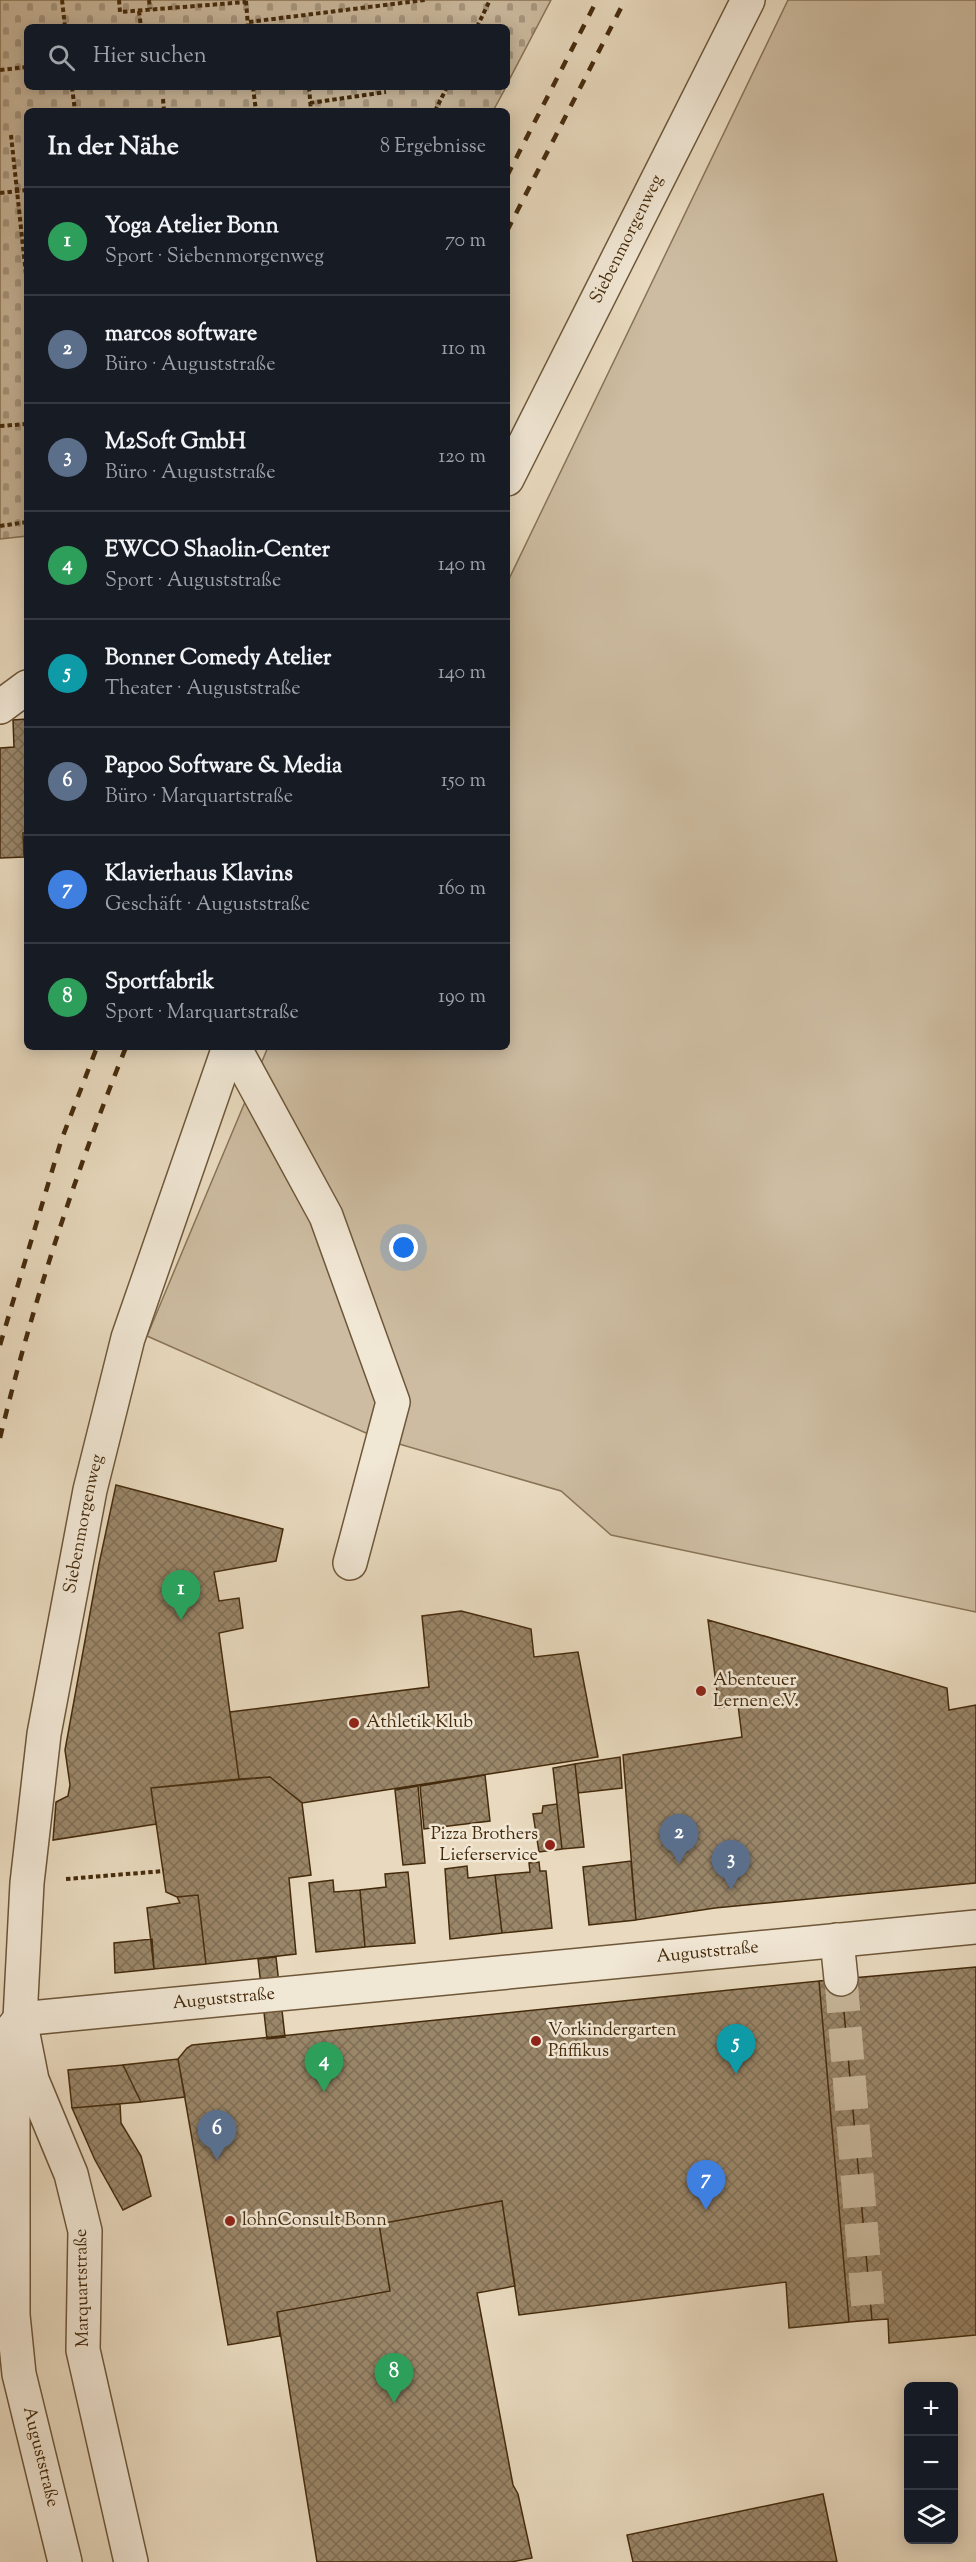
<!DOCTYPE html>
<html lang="de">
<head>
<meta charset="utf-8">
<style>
  body { margin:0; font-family:"Sorts Mill Goudy",serif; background:#242831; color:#f1f3f6 }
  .controls { position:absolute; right:18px; bottom:18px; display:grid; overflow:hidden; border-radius:9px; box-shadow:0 3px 15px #0003 }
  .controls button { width:54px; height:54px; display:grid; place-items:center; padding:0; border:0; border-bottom:2px solid #363941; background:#171b24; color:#f1f3f6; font:30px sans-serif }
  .you { position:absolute; left:404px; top:1248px; width:21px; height:21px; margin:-15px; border:4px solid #fff; border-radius:50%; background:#1a73e8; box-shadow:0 0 0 9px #1a73e833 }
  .badge { display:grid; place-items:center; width:39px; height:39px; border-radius:50%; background:#1a73e8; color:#fff; font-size:20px; font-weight:700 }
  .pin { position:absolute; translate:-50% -50px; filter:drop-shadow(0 2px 3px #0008) }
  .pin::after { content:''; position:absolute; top:32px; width:21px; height:18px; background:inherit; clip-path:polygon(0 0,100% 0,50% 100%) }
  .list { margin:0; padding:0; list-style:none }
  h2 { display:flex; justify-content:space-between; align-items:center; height:78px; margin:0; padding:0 24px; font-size:26px }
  h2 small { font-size:20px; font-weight:400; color:#9ea1a6 }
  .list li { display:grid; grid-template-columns:39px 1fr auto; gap:18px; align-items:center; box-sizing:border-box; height:108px; padding:0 24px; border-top:2px solid #363941 }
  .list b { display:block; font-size:22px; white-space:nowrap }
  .list p { margin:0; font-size:20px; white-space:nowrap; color:#9ea1a6 }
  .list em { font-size:20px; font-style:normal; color:#9ea1a6 }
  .icon { flex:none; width:33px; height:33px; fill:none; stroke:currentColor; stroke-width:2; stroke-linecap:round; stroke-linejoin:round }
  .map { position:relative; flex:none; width:976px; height:2562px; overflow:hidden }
  .search { position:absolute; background:#171b24; box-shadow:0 3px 15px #0003; left:24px; top:24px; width:486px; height:66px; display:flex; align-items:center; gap:15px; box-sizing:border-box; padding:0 21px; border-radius:9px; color:#9ea1a6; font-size:22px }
  .panel { position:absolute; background:#171b24; box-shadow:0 3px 15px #0003; left:24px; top:108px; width:486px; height:942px; border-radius:9px }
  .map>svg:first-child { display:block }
  .grass { fill:#cdbca1; stroke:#897456; stroke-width:1.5 }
  .cemetery { fill:url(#cemetery-stones); stroke:#897456; stroke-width:1.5 }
  .building { fill:url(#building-cross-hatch); stroke:#452b0c; stroke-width:1.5 }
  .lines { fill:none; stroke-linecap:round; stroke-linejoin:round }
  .minor-tunnel { stroke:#c8b79b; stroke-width:33; stroke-dasharray:33 16; stroke-linecap:butt }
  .minor-casing { stroke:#6e5739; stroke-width:36 }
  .path { stroke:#452b0c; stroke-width:4; stroke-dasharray:4.5 3; stroke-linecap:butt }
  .minor { stroke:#f1e7d5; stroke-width:33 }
  .rail { stroke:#452b0c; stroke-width:4.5; stroke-dasharray:10 10; stroke-linecap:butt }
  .poi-dot { fill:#8f2418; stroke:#f1e7d5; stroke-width:2 }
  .labels { text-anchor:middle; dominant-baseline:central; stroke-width:5; stroke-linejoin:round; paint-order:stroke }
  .street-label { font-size:18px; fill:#452b0c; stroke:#f1e7d5 }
  .poi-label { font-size:18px; fill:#452b0c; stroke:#f1e7d5; text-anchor:start }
</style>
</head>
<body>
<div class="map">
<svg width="976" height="2562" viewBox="0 0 976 2562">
  <defs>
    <pattern id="cemetery-stones" width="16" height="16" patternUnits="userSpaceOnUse" patternTransform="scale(1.5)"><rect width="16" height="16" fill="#cdbca1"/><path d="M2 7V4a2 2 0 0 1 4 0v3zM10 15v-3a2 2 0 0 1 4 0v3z" fill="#a89982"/></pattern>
    <pattern id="building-cross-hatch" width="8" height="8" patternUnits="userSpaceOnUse" patternTransform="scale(1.5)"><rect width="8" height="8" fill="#9a8669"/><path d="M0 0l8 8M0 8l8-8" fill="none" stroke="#7f6e55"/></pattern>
  </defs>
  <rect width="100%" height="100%" fill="#e9dabf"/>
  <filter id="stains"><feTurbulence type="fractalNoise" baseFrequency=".00333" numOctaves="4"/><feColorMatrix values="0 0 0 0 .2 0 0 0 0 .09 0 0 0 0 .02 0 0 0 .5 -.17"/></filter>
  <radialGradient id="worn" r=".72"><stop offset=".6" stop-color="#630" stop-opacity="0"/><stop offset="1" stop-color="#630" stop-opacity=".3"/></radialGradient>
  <path class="grass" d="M788,0h188v1612l-365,-77 -50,-44 -186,-54 -228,-101 121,-289h239v-464z"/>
  <path class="cemetery" d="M0,0h551l-44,84v-57h-480v60h479l-13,24h-466v425l-27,3z"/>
  <path class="building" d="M27,719v114h-4l1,24 -24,1v-110l14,-1 -1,-27z
    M116,1485l167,44 -7,32 -62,11 5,29 20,-3 4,30 -24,5 20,146 -88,9 5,36 -103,16 3,-38 12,-6 2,-11 -5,-35 34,-186z
    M461,1611l70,18 3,28 44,-5 20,105 -296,46 -32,-26 -31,2 -9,-67 199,-25 -7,-71z
    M708,1620l239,68 2,22 27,-5v178l-261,25 -79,12 -13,-165 119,-18 -4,-32 -19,3z
    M620,1757l2,31 -44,5 -3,-29z
    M575,1764l9,83 -22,2 -9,-81z
    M485,1775l5,46 -66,8 -4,-43z
    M270,1777l32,26 9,72 -22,3 7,76 -90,10 -8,-69 -21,2 -11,-5 -15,-104z
    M418,1786l7,77 -22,2 -8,-75z
    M557,1804l5,45 -23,3 -6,-38 9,-1 1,-7z
    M631,1861l5,59 -47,5 -6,-58z
    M539,1862l1,9h6l6,57 -50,5 -7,-58 35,-3 -1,-9z
    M467,1866l1,12 27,-3 7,58 -52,6 -5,-70z
    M408,1872l7,71 -50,4 -5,-57 26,-3 -1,-13z
    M333,1880l1,12 26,-2 5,57 -49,5 -7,-69z
    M198,1895l8,69 -52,5 -7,-61 33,-5 -3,-6z
    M152,1939l2,30 -39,4 -1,-30z
    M276,1957l9,80 -18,2 -9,-80z
    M976,1967v368l-87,8 -1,-24 -16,1 -31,-341z
    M841,1979l31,341 -23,2 -30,-341z
    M819,1981l30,341 -60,6 -3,-46 -267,33 -17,-114 -123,23 11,67 -113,21 3,24 -52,9 -50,-286 9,-11 5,-3z
    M178,2059l7,38 -44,5 -18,-37z
    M123,2065l18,37 -69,6 -4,-38z
    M120,2104l1,19 20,33 10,40 -28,14 -28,-50 -23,-52z
    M502,2201l13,85 -38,7 36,192 5,9 14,64 -21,4h-194l-40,-250 113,-21 -11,-67z
    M823,2494l14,68h-204l-6,-27z"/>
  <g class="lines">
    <path class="minor-tunnel" d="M841,1979l28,341"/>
    <defs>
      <g id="minor">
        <path id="s1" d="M507,479l241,-479"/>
        <path d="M0,707l27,-20"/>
        <path d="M234,1047l92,169 67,186 -43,161"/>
        <path d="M837,1940l4,39"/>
        <path id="s2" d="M65,2562l-46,-188 -6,-59v-287l7,-9 956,-92"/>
        <path id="s3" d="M131,2562l-48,-212 2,-119 -14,-57 -39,-94 -12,-61 7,-136 17,-149 46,-244 38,-152 101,-291"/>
      </g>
    </defs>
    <use href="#minor" class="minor-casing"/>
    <path class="path" d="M62,0l3,27
      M119,0l1,12 126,-10
      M149,0l1,9
      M246,1l2,26
      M139,11l2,16
      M249,22l176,-22
      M477,27l13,-27
      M0,70l27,-3
      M72,87l3,24
      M253,87l3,24
      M309,87l2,24
      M163,99l1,12
      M310,103l76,-11
      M435,111l12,-24
      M11,135l16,149
      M0,193l27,-3
      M0,426l27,-2
      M0,526l27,-4
      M66,1879l98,-8"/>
    <use href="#minor" class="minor"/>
    <path class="rail" d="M507,176l90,-176
      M507,231l118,-231
      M0,1345l61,-204 36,-94
      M0,1438c32,-133 75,-264 126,-391"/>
  </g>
  <g class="poi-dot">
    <circle cx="701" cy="1691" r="6"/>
    <circle cx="354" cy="1723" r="6"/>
    <circle cx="550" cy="1845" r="6"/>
    <circle cx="536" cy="2041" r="6"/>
    <circle cx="230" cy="2221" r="6"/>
  </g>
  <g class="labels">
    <g class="street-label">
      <text stroke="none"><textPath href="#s1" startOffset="268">Siebenmorgenweg</textPath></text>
      <text stroke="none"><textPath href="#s3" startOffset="1059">Siebenmorgenweg</textPath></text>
      <text stroke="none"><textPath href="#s2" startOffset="1242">Auguststraße</textPath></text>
      <text stroke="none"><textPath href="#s2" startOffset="756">Auguststraße</textPath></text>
      <text transform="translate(83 2288) rotate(-91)">Marquartstraße</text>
      <text transform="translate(40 2457) rotate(76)">Auguststraße</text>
    </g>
    <g class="poi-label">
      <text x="713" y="1681">Abenteuer<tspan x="713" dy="21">Lernen e.V.</tspan></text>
      <text x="366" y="1723">Athletik Klub</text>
      <text x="538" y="1835" text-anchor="end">Pizza Brothers<tspan x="538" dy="21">Lieferservice</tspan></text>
      <text x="548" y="2031">Vorkindergarten<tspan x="548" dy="21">Pfiffikus</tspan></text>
      <text x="242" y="2221">lohnConsult Bonn</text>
    </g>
  </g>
  <rect width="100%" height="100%" filter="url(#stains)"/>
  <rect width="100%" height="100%" fill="url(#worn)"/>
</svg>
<div class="controls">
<button>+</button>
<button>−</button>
<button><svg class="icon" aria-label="layers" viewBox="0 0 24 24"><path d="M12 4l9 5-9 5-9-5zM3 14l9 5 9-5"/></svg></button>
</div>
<div class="you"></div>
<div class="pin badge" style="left:181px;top:1620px;background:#2e9e5b">1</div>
<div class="pin badge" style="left:679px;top:1864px;background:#5c6f8a">2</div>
<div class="pin badge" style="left:731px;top:1890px;background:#5c6f8a">3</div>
<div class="pin badge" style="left:324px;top:2092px;background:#2e9e5b">4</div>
<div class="pin badge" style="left:736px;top:2074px;background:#0f9aa8">5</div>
<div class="pin badge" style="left:217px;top:2160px;background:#5c6f8a">6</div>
<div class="pin badge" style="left:706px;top:2210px;background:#3f7fe0">7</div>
<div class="pin badge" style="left:394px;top:2403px;background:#2e9e5b">8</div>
<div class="search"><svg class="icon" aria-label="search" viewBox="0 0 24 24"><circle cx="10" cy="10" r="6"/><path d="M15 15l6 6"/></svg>Hier suchen</div>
<section class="panel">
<h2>In der Nähe<small>8 Ergebnisse</small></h2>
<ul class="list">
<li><span class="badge" style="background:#2e9e5b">1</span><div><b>Yoga Atelier Bonn</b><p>Sport · Siebenmorgenweg</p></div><em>70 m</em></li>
<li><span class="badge" style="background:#5c6f8a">2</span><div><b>marcos software</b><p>Büro · Auguststraße</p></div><em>110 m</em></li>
<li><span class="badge" style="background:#5c6f8a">3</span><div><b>M2Soft GmbH</b><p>Büro · Auguststraße</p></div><em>120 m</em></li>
<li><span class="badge" style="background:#2e9e5b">4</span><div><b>EWCO Shaolin-Center</b><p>Sport · Auguststraße</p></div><em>140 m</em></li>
<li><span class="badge" style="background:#0f9aa8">5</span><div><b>Bonner Comedy Atelier</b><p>Theater · Auguststraße</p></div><em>140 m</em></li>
<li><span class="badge" style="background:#5c6f8a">6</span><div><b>Papoo Software &amp; Media</b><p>Büro · Marquartstraße</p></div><em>150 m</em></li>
<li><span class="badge" style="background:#3f7fe0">7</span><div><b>Klavierhaus Klavins</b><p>Geschäft · Auguststraße</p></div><em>160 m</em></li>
<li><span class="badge" style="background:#2e9e5b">8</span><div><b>Sportfabrik</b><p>Sport · Marquartstraße</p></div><em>190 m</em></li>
</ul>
</section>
</div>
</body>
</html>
